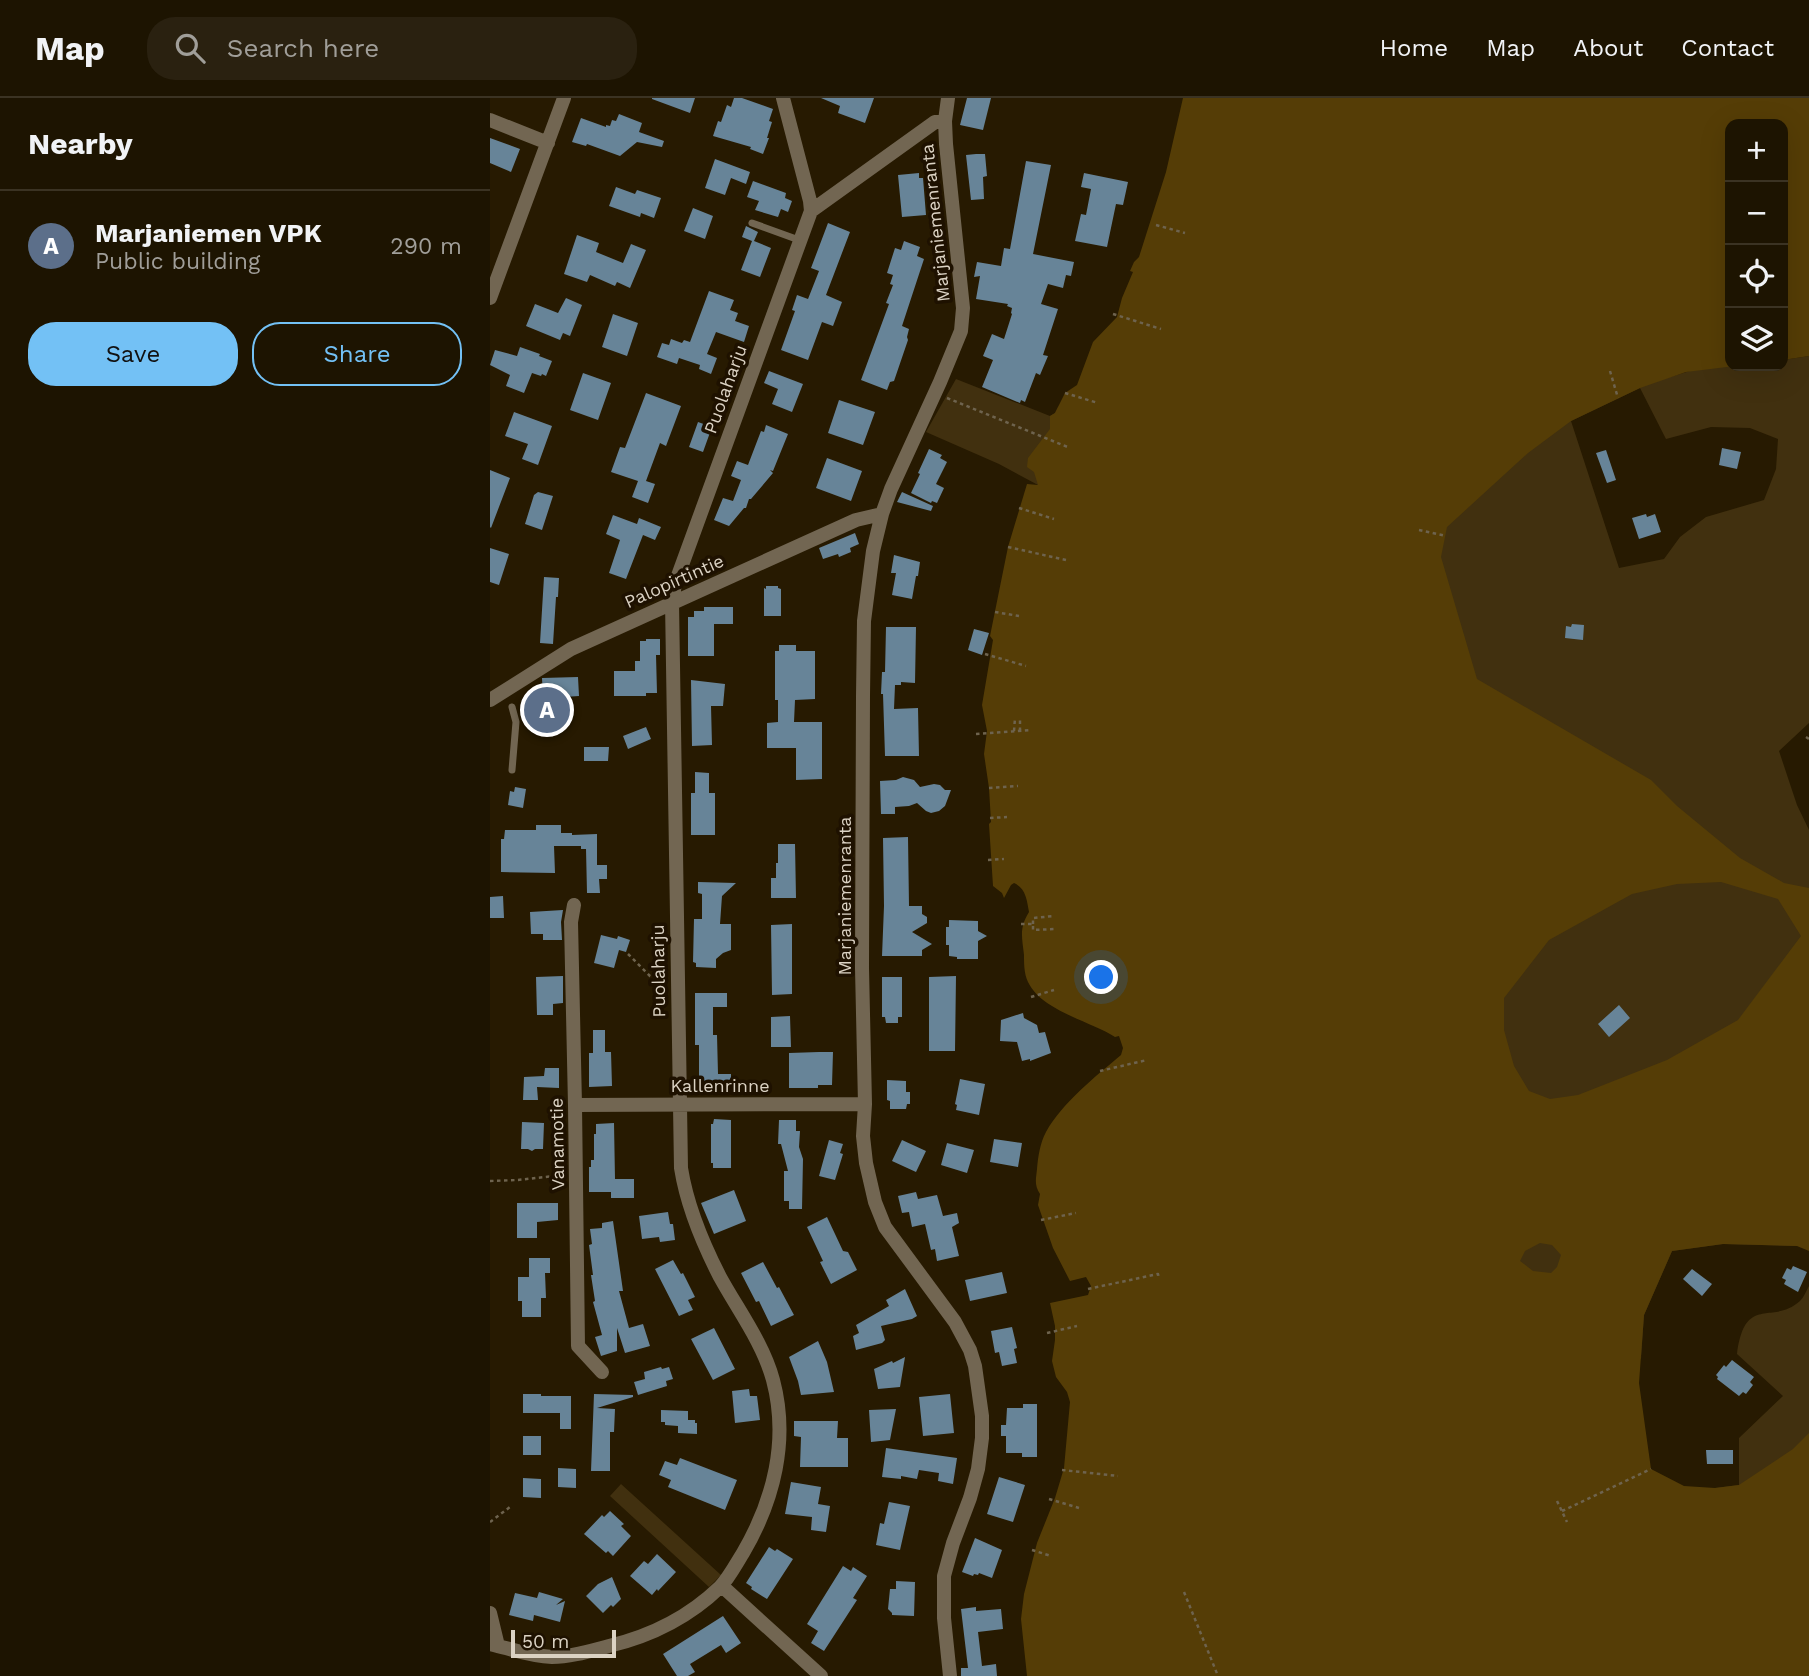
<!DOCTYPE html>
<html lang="en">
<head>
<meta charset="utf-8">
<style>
  body { margin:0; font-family:"Work Sans",sans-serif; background:#2a2110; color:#f1f3f6 }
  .controls { position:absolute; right:21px; top:21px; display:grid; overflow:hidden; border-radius:14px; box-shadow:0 7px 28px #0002 }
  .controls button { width:63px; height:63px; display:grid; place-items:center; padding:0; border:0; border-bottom:2px solid #3b3323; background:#1d1401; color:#f1f3f6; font:35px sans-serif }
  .scale { position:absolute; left:21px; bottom:18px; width:105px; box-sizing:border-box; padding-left:7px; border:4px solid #dbd2c3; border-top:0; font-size:19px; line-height:24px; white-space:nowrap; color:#dbd2c3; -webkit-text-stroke:5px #1e1100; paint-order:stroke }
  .you { position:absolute; left:612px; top:880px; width:24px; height:24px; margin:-18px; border:5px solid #fff; border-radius:50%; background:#1a73e8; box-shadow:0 0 0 10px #1a73e833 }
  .badge { display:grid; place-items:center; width:46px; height:46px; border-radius:50%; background:#73c1f5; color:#fff; font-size:23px; font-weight:700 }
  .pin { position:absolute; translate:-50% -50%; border:4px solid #fff; box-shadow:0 2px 7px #0006 }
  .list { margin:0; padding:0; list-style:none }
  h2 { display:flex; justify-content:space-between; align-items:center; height:91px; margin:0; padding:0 28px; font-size:30px }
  h2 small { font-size:23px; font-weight:400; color:#a09e99 }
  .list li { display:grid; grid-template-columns:46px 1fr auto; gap:21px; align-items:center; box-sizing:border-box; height:112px; padding:0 28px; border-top:2px solid #3b3323 }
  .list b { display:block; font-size:26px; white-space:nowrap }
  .list p { margin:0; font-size:23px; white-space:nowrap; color:#a09e99 }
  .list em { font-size:23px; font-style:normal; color:#a09e99 }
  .actions { display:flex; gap:14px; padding:21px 28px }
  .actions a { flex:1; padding:16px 0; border:2px solid #73c1f5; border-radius:28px; text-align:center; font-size:24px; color:#73c1f5 }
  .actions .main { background:#73c1f5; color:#111 }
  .icon { flex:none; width:38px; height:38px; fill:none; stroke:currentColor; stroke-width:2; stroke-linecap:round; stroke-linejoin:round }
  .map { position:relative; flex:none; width:1319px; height:1578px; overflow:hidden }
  header { display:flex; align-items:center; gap:42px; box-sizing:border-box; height:98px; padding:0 35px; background:#1d1401; border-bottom:2px solid #3b3323 }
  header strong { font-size:33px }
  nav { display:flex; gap:38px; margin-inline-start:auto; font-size:24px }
  .search { width:490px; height:63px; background:#2a2110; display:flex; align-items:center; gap:18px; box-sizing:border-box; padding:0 24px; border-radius:28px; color:#a09e99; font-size:26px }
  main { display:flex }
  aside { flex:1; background:#1d1401 }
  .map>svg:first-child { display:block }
  .green { fill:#41300f; fill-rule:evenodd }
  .water { fill:#553d06; fill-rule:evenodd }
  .building { fill:#678498 }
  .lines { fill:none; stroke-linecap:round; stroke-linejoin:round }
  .path { stroke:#6e634e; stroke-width:2.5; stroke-dasharray:3.5 3.5; stroke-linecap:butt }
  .service { stroke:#726652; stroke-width:7 }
  .minor { stroke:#726652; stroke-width:14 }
  .labels { text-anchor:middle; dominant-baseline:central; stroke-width:7; stroke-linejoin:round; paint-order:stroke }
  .street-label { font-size:18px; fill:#dbd2c3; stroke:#1e1100 }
</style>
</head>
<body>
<header>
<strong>Map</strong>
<div class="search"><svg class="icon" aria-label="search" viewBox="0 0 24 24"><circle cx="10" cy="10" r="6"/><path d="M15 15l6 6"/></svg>Search here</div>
<nav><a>Home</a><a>Map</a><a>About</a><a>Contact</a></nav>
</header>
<main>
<aside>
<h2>Nearby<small></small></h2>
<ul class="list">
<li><span class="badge" style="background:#5c6f8a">A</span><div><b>Marjaniemen VPK</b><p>Public building</p></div><em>290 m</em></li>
</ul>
<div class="actions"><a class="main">Save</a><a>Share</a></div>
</aside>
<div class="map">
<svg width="1319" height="1578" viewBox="0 0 1319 1578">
  <rect width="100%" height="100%" fill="#271a01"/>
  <path class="green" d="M1319,258v367l-30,28 18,54 12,25v196l-12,220 -74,-2 -51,7 -28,64 -3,44 -119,-66 -31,-243 -83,-454 28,-149 294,-88 -2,7h55v-6zM1150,290l26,51 45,-12 39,1 28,11 -2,30 -12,31 -58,17 -26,20 -16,22 -45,9 -48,-147z
    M466,281l94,37 5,-3 4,-8 -21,80 -39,-21 -73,-32z
    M1319,1188v247l-94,-45 24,-3v-47l44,-42 -46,-42c8,-61 35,-28 63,-53 4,-4 6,-10 9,-15z
    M131,1386l100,91 -12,12 -99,-91z"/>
  <path class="water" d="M693,0h626v258l-26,4v-236h-53v242h5l-49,6 -46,16 -69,33 -43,32 -81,74 -6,30 36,122 174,101 26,26 63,52 44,25 25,5v363l-12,-5 -74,-2 -51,7 -28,64 -5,68 12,86 33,17 31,2 24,-3 54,-36 16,-16v243h-782l-6,-57 3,-25 13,-51 18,-45 9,-30 6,-66 -3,-10 -11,-15 -4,-16 3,-21v-14l-5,-23 38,-8 3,-9 -5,-9 -16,4 -17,-33 -15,-43 2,-11c-6,-9 -4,-15 -3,-25 1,-12 3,-26 9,-37 16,-29 50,-56 75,-77l2,-7 -4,-12 -4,1c-25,-16 -73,-26 -87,-55 -4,-8 -4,-19 -4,-27 -2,-18 -5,-27 5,-43 -2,-11 -3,-24 -15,-29l-3,2 -7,13 -2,-5 -9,-7 -4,-62 2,-2 -2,-34 -5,-34 3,-23 -5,-26 11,-65 -3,-4 18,-89 19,-63 11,1 -4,-13 -7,-5 1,-9 22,-29v-13l5,-3 10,-20 12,-8 16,-43 24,-25 5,-19 11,-26 -3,-1 4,-9 5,-5 27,-85zM1231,784l57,17 23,37 -63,84 -71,40 -89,35 -28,4 -21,-8 -15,-25 -10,-36v-32l45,-58 83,-46 45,-10zM1050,1145l12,2 9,10 -4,12 -6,6 -18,-2 -13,-10 5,-10z"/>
  <path class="building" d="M162,0h43l-5,15 -38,-14z
    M244,0h8l31,11 -4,12 3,1 -5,16h2l-6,16 -13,-5 1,-2 -38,-11 5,-15 3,1 6,-17 4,2z
    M331,0h53l-9,25 -27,-10 2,-7z
    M477,0h24l-8,32 -23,-5z
    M129,16l23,9 -3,9 25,9 -2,6 -25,-5 -17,14 -33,-12 -1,2 -14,-4 9,-24 25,9v-2l4,1 2,-6 4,1z
    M0,40l30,11 -9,23 -21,-9z
    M486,56h9l2,22 -4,1 1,22 -13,1 -5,-45z
    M225,61l35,13 -4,12 -15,-6 -6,17 -20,-7z
    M536,63l25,4 -18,89 41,8 -3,14 -5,-1 -3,13 -15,-4 -7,20 17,5 -15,46 5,1 -8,19 -4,-2 -11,29 -4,-2 -1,3 -38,-16 11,-27 -10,-4 9,-22 12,5 8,-25 -1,-1 1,-5 -5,-2 1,-2 -32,-5 4,-23 -6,1 3,-15 24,4 3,-18 6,1z
    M429,75v5h4l3,37 -24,2 -4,-42z
    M594,75l44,9 -5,23 -7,-1 -9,43 -32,-6 6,-27 5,1 5,-26 -10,-2z
    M263,83l33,12 -1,5 7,3 -4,11 -7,-3 -3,8 -23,-7 4,-9 -12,-4z
    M126,89l19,7 2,-4 24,8 -7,20 -13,-5 -1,4 -31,-11z
    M203,110l20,8 -8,23 -21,-8z
    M338,125l22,9 -24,63 16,7 -9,24 -11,-4 -14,38 -27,-10 14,-39 -3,-1 5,-15 11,4 11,-28 -8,-3z
    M256,128l12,6 -4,9 17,7 -11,29 -19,-7 11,-29 -10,-4z
    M87,137l22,8 -3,9 27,11 8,-19 15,6 -16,38 -13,-6 -2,4 -25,-11 -3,7 -23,-8z
    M414,143l16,6 -3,9 7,3 -22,67 7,3 -2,8 1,3 -14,41 -4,1 -3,8 -26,-10 28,-76 -3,-1 7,-18 -3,-1 3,-9 -6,-2 8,-25 6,2z
    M219,193l25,9 -4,10 8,3 -3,8 14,5 -5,16 -28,-10 -9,22 10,4 -6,16 -12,-5 1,-4 -21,-7 -2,6 -20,-7 5,-14 7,2 2,-6 11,4 2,-3 6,2z
    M76,200l16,7 -12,31 -7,-3 -3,7 -34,-14 9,-22 23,9z
    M123,216l25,9 -11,33 -25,-9z
    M30,249l20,7 -1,2 13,5 -6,15 -4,-2 -1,2 -9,-3 -8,20 -18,-7 4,-11 -20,-10 5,-15 22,6z
    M279,273l34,13 -11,28 -20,-8 6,-15 -14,-6z
    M93,275l28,10 -13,37 -28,-10z
    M156,295l35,13 -15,40 -6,-3 -14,38 9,3 -7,19 -16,-6 6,-16 -27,-9 9,-25 5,1z
    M349,302l36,12 -12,33 -35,-12z
    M24,314l38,14 -14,39 -16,-6 6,-15 -23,-8z
    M208,324l14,5 -9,25 -14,-5z
    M276,327l22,9 -15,37 -3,-1 3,3 -22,26h-2l-3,9h-2l-15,18 -15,-6 9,-22 10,3 8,-21 -10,-4 6,-15 11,4 13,-34 3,1z
    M1232,350l19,4 -4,17 -18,-4z
    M439,351l13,6 -2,3 7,4 -11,22 8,4 -7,15 -5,-2 -1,2 -20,-10 9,-19 -2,-1z
    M1116,352l10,30 -9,3 -11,-30z
    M337,360l35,13 -11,30 -35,-13z
    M0,372l20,8 -19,50 -1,-1z
    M48,394l15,4 -11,34 -17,-6 9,-29z
    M412,394l31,14 -2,5 -34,-9z
    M1156,416l1,3 8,-3 6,18 -22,7 -7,-21z
    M123,417l24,9 2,-6 22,9 -6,13 -12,-5 -17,44 -17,-6 11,-33 -14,-6z
    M365,435l4,11 -9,4 1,4 -12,5 -1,-3 -15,5 -4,-11z
    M0,450l19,6 -10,31 -9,-3z
    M404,457l26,7 -2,14h-2l-4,23 -20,-4 4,-22h-5z
    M54,479l15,1 -1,19h-2l-3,47 -13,-1z
    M276,488h12v2l3,1v27h-17v-28l2,1z
    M214,509h29v17h-19v32h-26v-39h6v-6h10z
    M1082,526l12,1 -1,15 -18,-2 1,-12 5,1z
    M396,529h30l-1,56 -14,-1v3h-6l-1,24 24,-1 1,48h-34l-2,-62h-2l1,-22h3z
    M484,531l15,4 -7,22 -14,-5z
    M156,541h14v16h-4l1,38h-11v3h-32v-25h21v-10h5v-20h6z
    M289,547h17v6h19v48l-20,1 -1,22h28v57l-26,1v-32h-29v-25l11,-1v-22h-3v-49h4z
    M88,579l1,19 -15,1v18l-20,2 -2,-39z
    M201,582l34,4 -2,22h-12l1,39 -20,1z
    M156,629l5,12 -23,10 -5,-13z
    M94,649h25l-1,14h-24z
    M205,674l14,1v20h6v42h-24v-42h4z
    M413,679l11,3 6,7 14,-3 6,1 5,5h6l-6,16 -6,5 -8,2 -5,-2 -9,-8 -8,3 -14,1v7h-14l-1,-33 16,-1z
    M25,689l11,2 -3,19 -15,-3 2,-14 4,1z
    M46,727h25v8h11v2l25,-1v31h10v14h-8l1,14h-13l-1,-44h-5v-3h-27l1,27 -54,-1v-33h3l1,-9h31z
    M418,739l1,69h13v8l5,3v6l-15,9 20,12 -10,6v6h-40l2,-50 -1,-68z
    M288,746h17l1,54h-25v-20h5v-15h2z
    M208,784l38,1 -14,13 -2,28h11v26l-8,3 -7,6v9l-20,-1v-4l-3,-1 1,-43h8v-25l-4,-1z
    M13,798l1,22h-14v-21z
    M73,812l-2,12 1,18h-19v-6h-12l-1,-22z
    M459,822l29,1v10l9,5 -9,5v18h-21v-2l-8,-1v-11h-3v-18h3z
    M302,826v70l-20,1 -1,-70z
    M111,837l16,4 1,-3 12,4 -4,12 -7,-2 -5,18 -20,-5z
    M73,878v27l-10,1v11h-16l-1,-38z
    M466,878l-1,75h-26v-74z
    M392,879h20v40h-4v6h-12l-1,-6h-3z
    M205,895h32v14h-14v28h4l1,39h13v14h-32v-43h-4z
    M1129,907l11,13 -21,19 -11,-13z
    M533,915l1,5 13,7 2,8 6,-1 6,21 -21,8v-2l-8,2 -5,-19 -17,-1 1,-21z
    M300,918l1,31h-20v-30z
    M103,932h12v22h6l1,34 -23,1v-34h4z
    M329,954h14l-1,33h-14v3h-29v-35z
    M55,970h14v20l-22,-1 1,13h-15l1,-23 20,-1z
    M470,981l25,5 -6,31 -23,-5 1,-5 -2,-1z
    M397,982l19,1v11h4v12h-3l-1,5h-16v-8l-3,-1z
    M224,1021l17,1v48h-18v-5h-2v-39h2z
    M289,1022h17v11h4l-1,16 4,12 -1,50h-13v-8h-5v-30h4l-7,-27h-3z
    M32,1024l22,1 -1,26h-8l-3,2 -4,-2h-7z
    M124,1025l1,56h19v19h-23v-6h-22v-25h2v-7h3v-26h2v-10z
    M504,1041l28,4 -4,24 -28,-5z
    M339,1042l14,4 -3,9 3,1 -8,26 -16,-4z
    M412,1042l24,11 -10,21 -24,-11z
    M457,1045l27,7 -7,23 -26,-8z
    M244,1092l12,31 -32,13 -13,-31z
    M426,1094l2,7 19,-4 6,21 14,-3 2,10 -7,4 7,29 -22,5 -2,-12 -4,1 -6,-26 -13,3 -3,-15 -7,1 -4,-17z
    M27,1105h41v17l-21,2v16h-20z
    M178,1114l2,12h3l2,16 -15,2 -1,-5 -17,2 -3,-23z
    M337,1119l16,34 5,1 9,18 -26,14 -11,-22 3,-1 -16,-34z
    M123,1123l10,70h-4l10,37 14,-4 7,22 -25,7 -8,-25v23l-16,5 -6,-19 7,-2 -9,-33 2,-1 -4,-26h2l-4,-30 3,-1 -2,-15 12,-1v-5z
    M39,1160h21v15h-5l1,25h-5v19h-19v-16h-4v-24h11z
    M183,1162l8,14 2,-1 12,24 -7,3 5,10 -14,6 -24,-47z
    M273,1164l14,26 2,-1 15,28 -23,11 -12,-25 -3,1 -15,-29z
    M1303,1168l14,6 -9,20 -14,-8 2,-4 -4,-2 5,-10 4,2z
    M1202,1171l20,15 -10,12 -19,-17z
    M512,1174l5,21 -37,8 -5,-21z
    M415,1191l12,27 -5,3 -31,7 4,14 -3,3 -26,7 -3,-14 6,-3 -3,-8 33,-19 -3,-6z
    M522,1229l5,21 -3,1 3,14 -15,3 -3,-14 -4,1 -4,-22z
    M224,1230l21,41 -22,11 -22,-41z
    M328,1243l9,21 7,30 -33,3 -3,-14 -9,-24z
    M415,1259l-5,30 -22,2 -4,-20 18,-8 1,2z
    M1242,1262l22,17 -4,5 3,3 -7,9 -3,-2 -4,4 -22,-17 1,-2 -2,-2 8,-10 2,2z
    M171,1269l1,2 7,-2 4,12 -7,2 1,5 -29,9 -4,-13 11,-3 -1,-7z
    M259,1291l1,7h7l3,24 -25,3 -3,-32z
    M33,1296h18v2h30v33h-11v-16h-37z
    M104,1296l39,1v2l-36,11 18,1 -1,23h-4v39h-19z
    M460,1296l4,39 -31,3 -4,-39z
    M533,1306h14v53h-15v-4h-16v-17h-5v-11h5l1,-17h16z
    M406,1311l-6,31 -19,2 -2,-32z
    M171,1312l27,1v9h7v3h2v11l-19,-1v-7l-13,-1v-3h-4z
    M304,1323h44l-1,17h11v29h-48l1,-30 -7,-1z
    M33,1338h18v19h-18z
    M396,1350l71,10 -4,26 -15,-3 1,-8 -20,-3 -2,9 -16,-3v3l-19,-2z
    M1216,1352h27v14h-26z
    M190,1360l57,22 -12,30 -57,-23 3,-7 -12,-5 6,-14 12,4z
    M68,1370l18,1v19l-18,-1z
    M509,1379l26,8 -12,37 -26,-8z
    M33,1380l18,1v19l-18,-1z
    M301,1384l30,5 -3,17 12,2 -4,26 -15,-2 1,-13 -27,-3z
    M399,1404l21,4 -10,44 -24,-5 4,-22 4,1z
    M120,1413l14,13 -3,2 10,10 -18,20 -5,-5 -2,2 -22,-19 18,-19 2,2z
    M485,1440l27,12 -10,28 -13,-5 -1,2 -4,-1 -1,2 -11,-4z
    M279,1449l6,4 2,-2 16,10 -26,40 -16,-10 1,-2 -6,-4z
    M167,1456l19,18 -18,19 -1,-2 -5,6 -22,-19 14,-15 4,3z
    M353,1468l8,5 2,-4 14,9 -14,22 4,2 -33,51 -13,-8 7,-12 -11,-7z
    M122,1479l9,22 -8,8 -2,-2 -8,8 -17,-17 12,-12z
    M406,1483l19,1 -1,34 -22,-1v-2l-4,-4 2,-20h6z
    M49,1494l24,7 -7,6 9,-4 -5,21 -26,-7 -1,6 -24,-6 6,-22 22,5z
    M486,1509v4l25,-2 2,20 -25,3 4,34 14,-2 1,12h-36v-8h7l-7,-59z
    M233,1518l18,27 -15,10 -5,-8 -31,19 5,8 -7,4h-11l-14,-22z"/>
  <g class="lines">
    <path class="path" d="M666,127l29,8
      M623,216l48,15
      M1120,273l8,27
      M575,295l33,10
      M457,300l123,50
      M529,410l35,11
      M929,432l27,6
      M518,449l58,13
      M505,514l24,4
      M495,556l41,12
      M524,633l1,-13
      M530,633v-13
      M486,636l55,-4
      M1316,639l3,2
      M499,690l29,-2
      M500,720l17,-1
      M498,762l16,-1
      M531,826h12v6l22,-1
      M543,826v-6l21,-2
      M138,856l22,22 14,6
      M541,899l23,-7
      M610,973l47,-11
      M0,1083l28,-1 45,-5
      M551,1122l35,-7
      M598,1191l70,-15 1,5
      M557,1235l30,-7
      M572,1372l56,6
      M559,1401l30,9
      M1067,1403l10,21
      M1072,1413l89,-42
      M0,1424l20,-15
      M542,1452l19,6
      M694,1494l34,84"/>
    <path class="service" d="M262,125l47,17
      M22,609l4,15 -4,48"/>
    <path class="minor" d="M458,0l-3,23 1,23 17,164 -2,23 -21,51 -49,107 -9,25 -9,37 -9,70 -1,75 -1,272 3,136 -2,32 3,27 9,39 10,25 70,95 15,28 5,16 7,50v22l-4,31 -8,29 -17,45 -9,33v42l6,58
      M0,22l58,23
      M321,113l124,-89 10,-1
      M0,200l74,-200
      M0,602l81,-51 285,-129 26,-6
      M84,807l-3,17 4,183 3,241 24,26
      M85,1007l290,-1
      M232,1488l99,90
      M0,1515l8,33
      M0,1546c21,5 40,12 62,13 19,0 38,-6 57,-11 42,-10 79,-28 111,-59 9,-9 16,-23 23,-34 31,-53 46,-113 30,-173 -10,-37 -35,-70 -53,-103 -18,-35 -33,-71 -39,-109l-9,-566 3,-18 136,-373 -1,-10 -27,-103"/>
  </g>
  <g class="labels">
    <g class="street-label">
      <text transform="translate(445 125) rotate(-96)">Marjaniemenranta</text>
      <text transform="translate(235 291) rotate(-70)">Puolaharju</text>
      <text transform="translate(184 483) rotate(-24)">Palopirtintie</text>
      <text transform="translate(354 798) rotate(-90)">Marjaniemenranta</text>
      <text transform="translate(168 873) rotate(-91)">Puolaharju</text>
      <text x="230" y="987">Kallenrinne</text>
      <text transform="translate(67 1046) rotate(-91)">Vanamotie</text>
    </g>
  </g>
</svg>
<div class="controls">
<button>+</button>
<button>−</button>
<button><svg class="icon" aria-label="locate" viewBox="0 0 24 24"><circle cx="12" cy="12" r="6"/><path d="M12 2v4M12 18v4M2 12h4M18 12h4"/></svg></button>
<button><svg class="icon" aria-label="layers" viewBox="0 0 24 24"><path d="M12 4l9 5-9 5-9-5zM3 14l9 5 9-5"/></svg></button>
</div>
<div class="scale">50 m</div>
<div class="you"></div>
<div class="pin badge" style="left:57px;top:612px;background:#5c6f8a">A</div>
</div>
</main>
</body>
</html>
